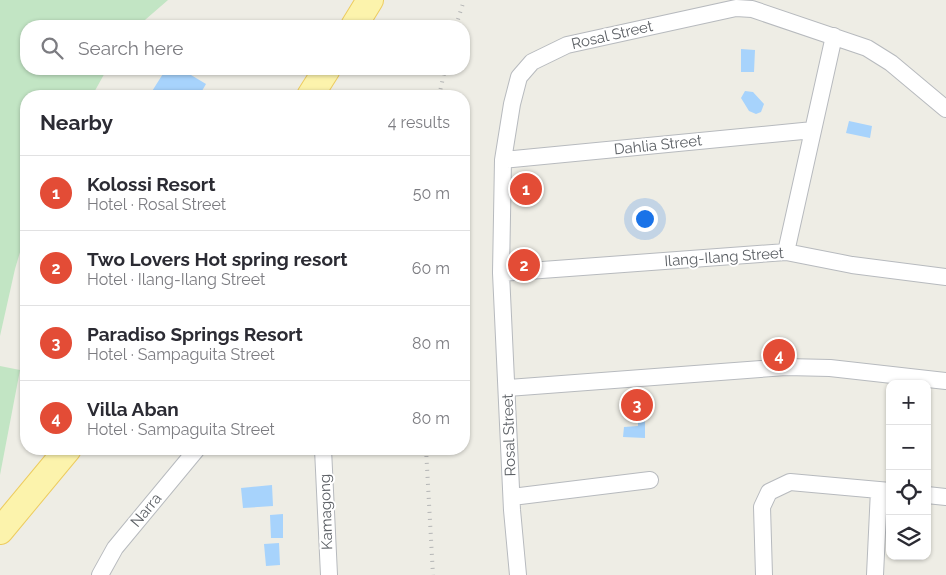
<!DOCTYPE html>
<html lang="en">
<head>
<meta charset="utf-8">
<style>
  body { margin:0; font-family:Raleway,sans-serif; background:#f2f2f3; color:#2b2b33 }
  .controls { position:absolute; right:15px; bottom:15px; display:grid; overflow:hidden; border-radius:10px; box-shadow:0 1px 4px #0004 }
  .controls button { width:45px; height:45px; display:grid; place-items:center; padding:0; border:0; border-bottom:1px solid #e1e1e2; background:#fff; color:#2b2b33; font:25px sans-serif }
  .you { position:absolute; left:644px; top:218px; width:18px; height:18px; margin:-12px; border:4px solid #fff; border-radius:50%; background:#1a73e8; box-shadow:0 0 0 8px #1a73e833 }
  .badge { display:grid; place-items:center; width:32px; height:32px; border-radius:50%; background:#e34c36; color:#fff; font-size:16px; font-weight:700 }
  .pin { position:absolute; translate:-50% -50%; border:2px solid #fff; box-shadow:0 1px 5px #0006 }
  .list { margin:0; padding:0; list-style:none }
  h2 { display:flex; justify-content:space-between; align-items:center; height:65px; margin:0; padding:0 20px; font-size:21px }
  h2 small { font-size:16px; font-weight:400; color:#7c7c81 }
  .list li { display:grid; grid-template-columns:32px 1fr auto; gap:15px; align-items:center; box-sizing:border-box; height:75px; padding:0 20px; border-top:1px solid #e1e1e2 }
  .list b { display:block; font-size:19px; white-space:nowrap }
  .list p { margin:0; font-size:16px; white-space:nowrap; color:#7c7c81 }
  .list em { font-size:16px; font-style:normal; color:#7c7c81 }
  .icon { flex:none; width:28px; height:28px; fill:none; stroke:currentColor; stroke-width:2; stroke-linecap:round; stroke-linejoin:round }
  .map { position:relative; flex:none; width:946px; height:575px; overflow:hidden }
  .search { position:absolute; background:#fff; box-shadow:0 1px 4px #0004; left:20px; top:20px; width:450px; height:55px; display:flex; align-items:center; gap:12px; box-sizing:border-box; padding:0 18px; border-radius:20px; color:#7c7c81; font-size:19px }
  .panel { position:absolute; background:#fff; box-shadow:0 1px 4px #0004; left:20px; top:90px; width:450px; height:365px; border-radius:20px }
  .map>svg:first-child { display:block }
  .green { fill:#c2e5c4 }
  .water { fill:#a7d3fc }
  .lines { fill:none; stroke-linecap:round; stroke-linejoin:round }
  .street-casing { stroke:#b7babe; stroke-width:18 }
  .primary-casing { stroke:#edcc5f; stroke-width:28 }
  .street { stroke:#fff; stroke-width:16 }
  .primary { stroke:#fcf3ac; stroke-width:26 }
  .rail { stroke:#b5b6b6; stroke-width:4; stroke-dasharray:1 6; stroke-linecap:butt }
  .labels { text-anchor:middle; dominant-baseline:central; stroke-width:4; stroke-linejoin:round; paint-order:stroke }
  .street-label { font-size:15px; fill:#5c6065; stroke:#fff }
</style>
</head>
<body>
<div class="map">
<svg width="946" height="575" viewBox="0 0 946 575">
  <rect width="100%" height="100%" fill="#eeede5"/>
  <path class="green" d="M0,0h168l-30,26h-112v43h81l-15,27h-66v136l-11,37 -15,67z
    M0,366l20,4 -20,105z"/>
  <path class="water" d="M741,49l14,1 -1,22h-13z
    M166,69h15l25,15 -7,12h-50z
    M745,91l8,1 11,12 -3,8 -5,2 -7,-3 -8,-13z
    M849,121l23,5 -2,12 -24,-5z
    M528,179l1,20h-10l-1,-7h-6l-1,-12z
    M645,419v19l-22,-1 1,-10 14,-1v-6z
    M272,485l1,21 -30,2 -2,-20z
    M283,514v24h-12l-1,-23z
    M279,543l1,22 -14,1 -2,-22z"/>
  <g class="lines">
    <defs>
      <path id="street" d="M503,160l310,-30
        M786,252l48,-216
        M501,273l285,-21 66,13 94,12
        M507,388l279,-21 44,1 116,13
        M323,449l6,126
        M927,495l19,2
        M512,497l138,-17
        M100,575l15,-27 82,-99
        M518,575l-6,-65 -11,-237 2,-113 9,-56 7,-27 13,-15 35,-17 169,-37 16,1 115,39 24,15 55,46
        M764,575l-2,-68 7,-15 21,-10 100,9
        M875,575l4,-85"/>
      <path id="primary" d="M354,26l16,-26
        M310,96l17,-27
        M0,531l68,-82"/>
    </defs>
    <use href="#street" class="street-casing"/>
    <use href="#primary" class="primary-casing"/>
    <use href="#street" class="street"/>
    <use href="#primary" class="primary"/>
    <path class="rail" d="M456,26l8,-26
      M439,96l6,-27
      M426,449l7,126"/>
  </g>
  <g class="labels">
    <g class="street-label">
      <text transform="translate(612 35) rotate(-13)">Rosal Street</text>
      <text transform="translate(658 145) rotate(-6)">Dahlia Street</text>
      <text transform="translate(724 257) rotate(-4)">Ilang-Ilang Street</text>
      <text transform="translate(509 435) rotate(-92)">Rosal Street</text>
      <text transform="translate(146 510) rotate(-50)">Narra</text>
      <text transform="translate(326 512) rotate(-92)">Kamagong</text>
    </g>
  </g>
</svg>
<div class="controls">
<button>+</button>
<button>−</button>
<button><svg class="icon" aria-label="locate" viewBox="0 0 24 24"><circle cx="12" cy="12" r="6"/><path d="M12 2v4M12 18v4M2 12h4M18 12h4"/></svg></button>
<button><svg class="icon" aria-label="layers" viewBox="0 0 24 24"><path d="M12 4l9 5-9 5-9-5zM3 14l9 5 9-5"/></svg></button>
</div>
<div class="you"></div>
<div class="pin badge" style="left:526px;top:189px">1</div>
<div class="pin badge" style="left:524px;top:265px">2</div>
<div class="pin badge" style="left:637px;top:405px">3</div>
<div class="pin badge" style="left:779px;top:355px">4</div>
<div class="search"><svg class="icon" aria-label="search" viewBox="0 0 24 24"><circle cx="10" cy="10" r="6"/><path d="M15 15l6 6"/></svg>Search here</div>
<section class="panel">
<h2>Nearby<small>4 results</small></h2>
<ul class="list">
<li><span class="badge">1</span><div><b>Kolossi Resort</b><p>Hotel · Rosal Street</p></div><em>50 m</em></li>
<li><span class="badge">2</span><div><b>Two Lovers Hot spring resort</b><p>Hotel · Ilang-Ilang Street</p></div><em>60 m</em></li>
<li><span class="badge">3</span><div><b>Paradiso Springs Resort</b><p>Hotel · Sampaguita Street</p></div><em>80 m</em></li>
<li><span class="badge">4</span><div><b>Villa Aban</b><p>Hotel · Sampaguita Street</p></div><em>80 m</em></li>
</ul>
</section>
</div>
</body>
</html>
